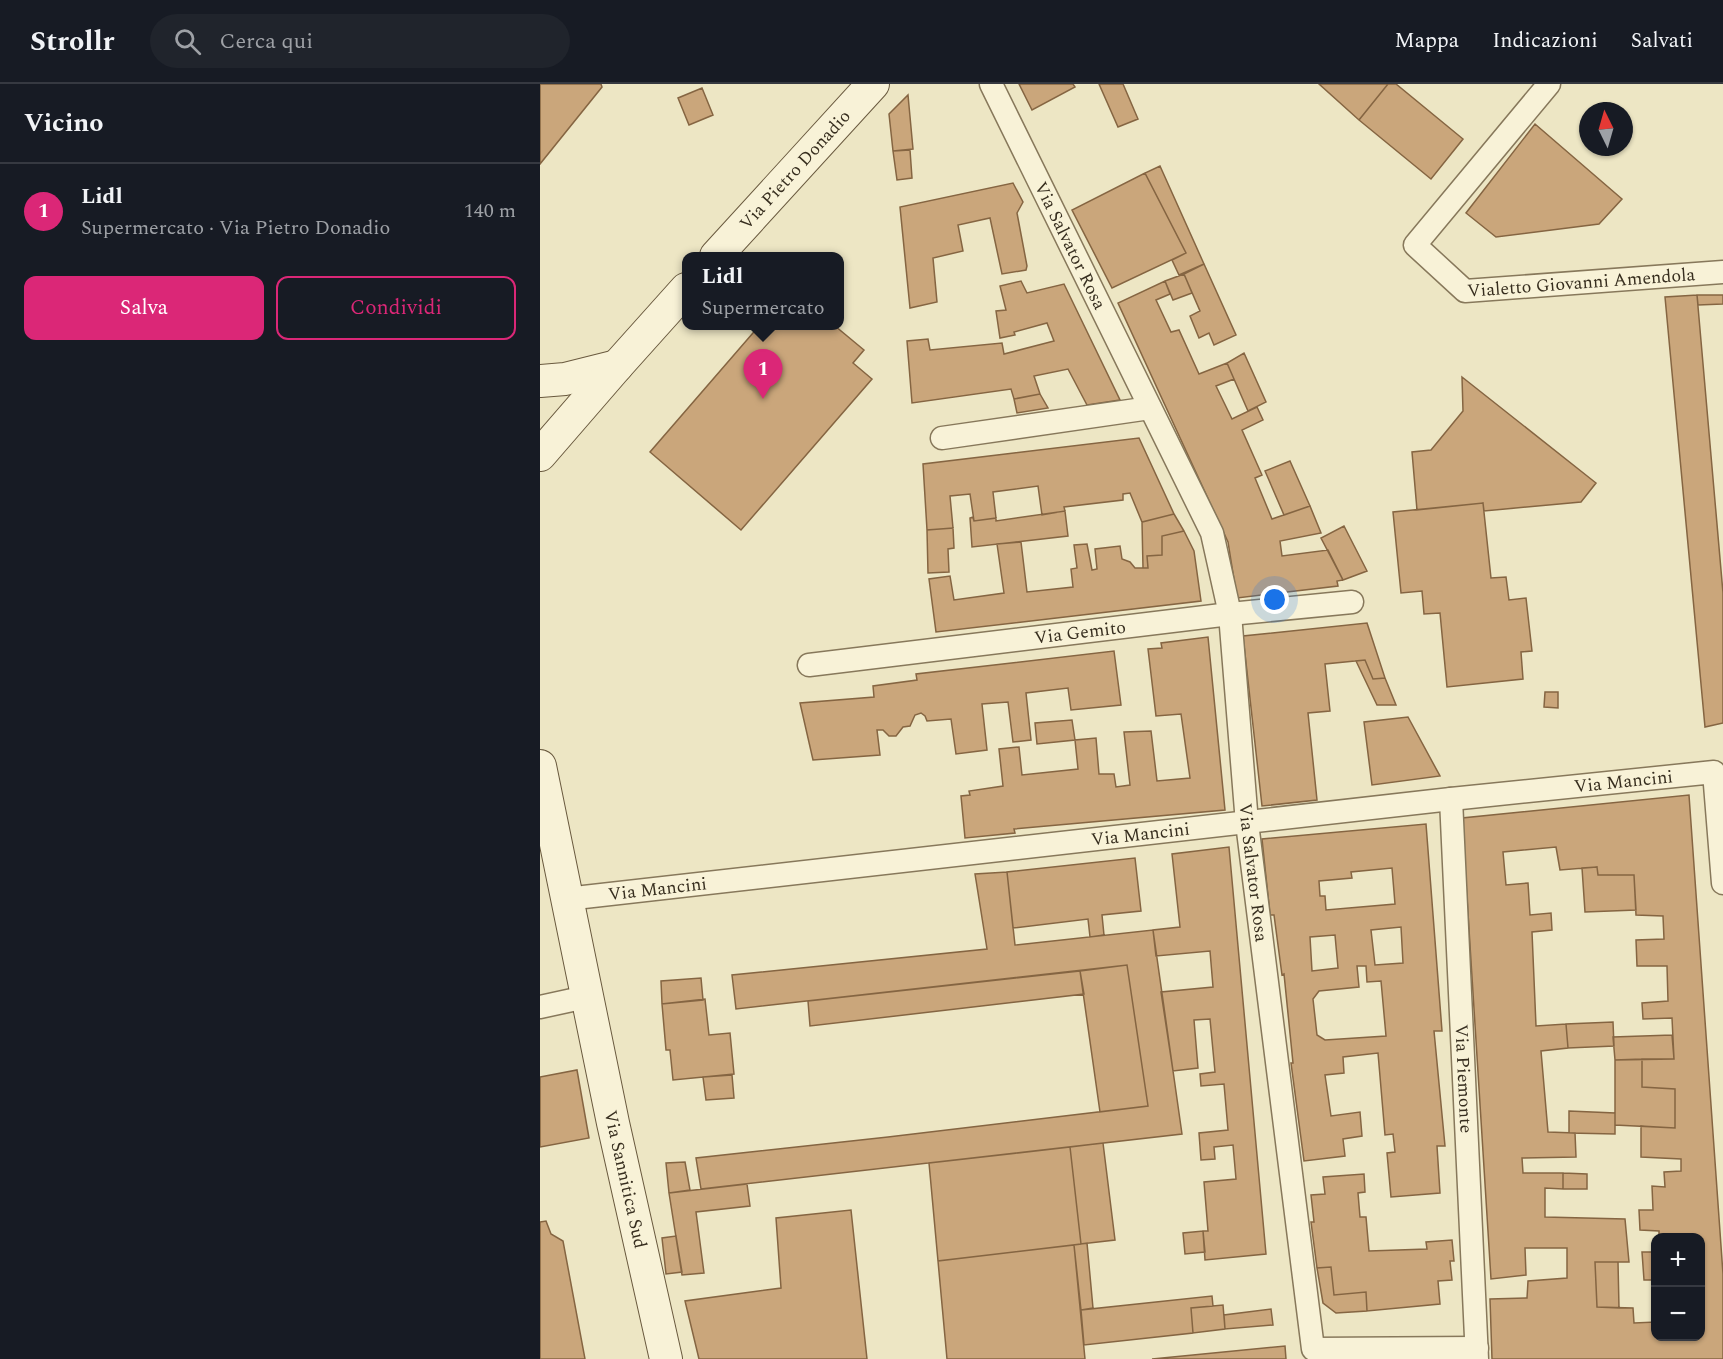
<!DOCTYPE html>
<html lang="it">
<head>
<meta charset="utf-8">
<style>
  body { margin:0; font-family:Spectral,serif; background:#20242c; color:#f1f3f6 }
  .controls { position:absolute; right:18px; bottom:18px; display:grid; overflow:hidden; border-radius:12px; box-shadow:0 2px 4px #0004 }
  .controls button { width:54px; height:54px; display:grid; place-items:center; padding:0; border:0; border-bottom:2px solid #363941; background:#171b24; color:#f1f3f6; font:30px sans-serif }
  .compass { position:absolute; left:1039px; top:18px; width:54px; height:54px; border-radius:50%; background:#171b24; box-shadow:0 2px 4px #0004; rotate:355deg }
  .you { position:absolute; left:735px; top:516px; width:21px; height:21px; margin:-15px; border:4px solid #fff; border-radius:50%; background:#1a73e8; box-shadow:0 0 0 9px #1a73e833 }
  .badge { display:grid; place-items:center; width:39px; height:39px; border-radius:50%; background:#db2777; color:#fff; font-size:20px; font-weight:700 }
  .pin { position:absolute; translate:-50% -50px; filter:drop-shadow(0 2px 3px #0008) }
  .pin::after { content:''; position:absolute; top:32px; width:21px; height:18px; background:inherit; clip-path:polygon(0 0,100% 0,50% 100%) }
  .popup { position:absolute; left:142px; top:168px; width:162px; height:78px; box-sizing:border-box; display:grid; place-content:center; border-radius:12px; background:#171b24; filter:drop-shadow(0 2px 4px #0005); font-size:20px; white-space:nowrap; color:#9ea1a6 }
  .popup b { font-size:22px; color:#f1f3f6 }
  .popup::after { content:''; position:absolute; left:50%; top:100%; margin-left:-12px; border:12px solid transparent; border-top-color:#171b24 }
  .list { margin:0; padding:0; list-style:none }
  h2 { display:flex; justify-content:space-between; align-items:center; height:78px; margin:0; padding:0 24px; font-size:26px }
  h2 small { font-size:20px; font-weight:400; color:#9ea1a6 }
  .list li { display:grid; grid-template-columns:39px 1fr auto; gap:18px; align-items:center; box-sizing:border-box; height:96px; padding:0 24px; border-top:2px solid #363941 }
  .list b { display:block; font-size:22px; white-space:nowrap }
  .list p { margin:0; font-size:20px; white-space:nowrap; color:#9ea1a6 }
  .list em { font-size:20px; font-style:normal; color:#9ea1a6 }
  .actions { display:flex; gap:12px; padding:18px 24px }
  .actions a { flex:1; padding:14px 0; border:2px solid #db2777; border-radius:12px; text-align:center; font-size:21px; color:#db2777 }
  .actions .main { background:#db2777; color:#fff }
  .icon { flex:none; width:33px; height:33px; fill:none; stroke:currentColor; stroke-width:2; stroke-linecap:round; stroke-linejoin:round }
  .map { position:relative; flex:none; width:1183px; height:1275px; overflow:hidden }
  header { display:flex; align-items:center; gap:36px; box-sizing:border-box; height:84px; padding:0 30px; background:#171b24; border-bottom:2px solid #363941 }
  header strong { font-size:28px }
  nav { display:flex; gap:33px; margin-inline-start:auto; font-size:21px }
  .search { width:420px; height:54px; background:#20242c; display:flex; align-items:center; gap:15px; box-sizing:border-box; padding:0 21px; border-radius:33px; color:#9ea1a6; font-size:22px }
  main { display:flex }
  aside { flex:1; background:#171b24 }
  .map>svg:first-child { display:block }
  .building { fill:#caa67b; stroke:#856542; stroke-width:1.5; fill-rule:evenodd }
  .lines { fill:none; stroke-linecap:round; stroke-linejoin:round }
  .minor-casing { stroke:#87785b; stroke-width:25 }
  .secondary-casing { stroke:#69593e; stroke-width:34 }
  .minor { stroke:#f8f2d7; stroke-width:22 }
  .secondary { stroke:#f8f2d7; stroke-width:32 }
  .labels { text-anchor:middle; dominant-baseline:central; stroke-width:6; stroke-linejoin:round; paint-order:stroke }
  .street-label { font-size:18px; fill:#372e1f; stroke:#f4efd4 }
</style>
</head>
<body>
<header>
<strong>Strollr</strong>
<div class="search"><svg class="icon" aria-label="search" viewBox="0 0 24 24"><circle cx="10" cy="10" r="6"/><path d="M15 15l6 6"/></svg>Cerca qui</div>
<nav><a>Mappa</a><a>Indicazioni</a><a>Salvati</a></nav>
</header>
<main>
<aside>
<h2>Vicino<small></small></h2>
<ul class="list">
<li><span class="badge">1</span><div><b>Lidl</b><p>Supermercato · Via Pietro Donadio</p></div><em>140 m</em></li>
</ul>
<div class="actions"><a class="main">Salva</a><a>Condividi</a></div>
</aside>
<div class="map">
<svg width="1183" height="1275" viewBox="0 0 1183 1275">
  <rect width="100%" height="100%" fill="#ede6c4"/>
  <path class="building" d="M0,0h61l1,3 -62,77z
    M479,0h54l2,3 -43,23z
    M559,0h24l15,35 -20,8z
    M779,0h69l-29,36z
    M848,0h8l67,55 -32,40 -72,-59z
    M162,4l11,27 -24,10 -11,-27z
    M368,11l5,54 -20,2 -4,-37z
    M995,40l87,75 -23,25 -103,13 -30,-24z
    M370,66l2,28 -15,2 -4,-29z
    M620,82l44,98 -25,11 -7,-15 14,-7 -41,-80z
    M605,89l41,80 -74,35 -40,-78z
    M473,99l10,19 -6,11 10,53 -1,4 -24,4 -12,-56 -32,7 5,26 -30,7 4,44 -27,6 -10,-101z
    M664,180l32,71 -22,10 -5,-12 -10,5 -9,-22 10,-5 -16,-37z
    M644,190l8,19 -19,7 -8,-19z
    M481,197l6,12 37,-9 56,116 -33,5 -19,-36 -34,7 6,18 -26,5 -3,-10 -99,14 -5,-62 21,-2 2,11 72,-7 2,11 50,-13 -7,-18 -33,9 1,3 -15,3 -4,-27 10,-1 -6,-24z
    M625,197l5,13 -14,6 15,32 8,-2 20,44 28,-11 7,16 -18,7 16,33 25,-12 6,13 -21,10 20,45 -7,3 17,41 38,-13 11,27 -41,8 2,15 46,-6 15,30 -6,1 1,5 -101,12 -9,-56 -110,-239z
    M1157,211l26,298v130l-18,4 -40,-430z
    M1157,211h26v9l-25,1z
    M219,242h76l29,24 -11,13 19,16 -131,151 -91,-78z
    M704,269l22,49 -18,9 -21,-48z
    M922,293l134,106 -15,19 -97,9 -1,-8 -66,7 -5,-58 19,-2 32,-39z
    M500,310l8,14 -31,5 -3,-14z
    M599,354l35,76 -32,8 -12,-29 -7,1v6l-59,7 1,4 -23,4 -4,-29 -45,6 3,26 -22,3 -4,-27 -20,2 3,32 -26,2 -4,-66z
    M750,377l20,45 -26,9 -19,-44z
    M943,419l8,75 15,-1 3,23 17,-2 6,53 -11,1 2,27 -76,8 -7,-74 -16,1 -2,-23 -21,2 -8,-81z
    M525,427l3,25 -96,11 -2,-29 3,-1 1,4 22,-3v3z
    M634,430l10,17 -22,5v19l-15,1 1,12h-5l-1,-46z
    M804,442l23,45 -24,9 -22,-42z
    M413,444l1,20 -6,1 1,23 -21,1 -1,-43z
    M644,447l10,20 7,50 -265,31 -7,-53 21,-3 4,24 50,-7 -7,-49 24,-2 6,50 46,-5 -2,-18 6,-1 -3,-23 13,-1 5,26 5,-1 -2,-20 25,-3 2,13 8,3 5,6h13l-1,-12 15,-1v-19z
    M827,539l18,55 -12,1 -8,-19 -40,4 5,47 -22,2 9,87 -55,6 -19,-170z
    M668,553l17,173 -211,19 1,4 -50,5 -4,-42 9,-1 -1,-4 34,-5 -4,-37 20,-2 3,28 56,-6 -3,-29 21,-2 3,36h15l2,13 14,-2 -6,-53 27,-1 6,50 33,-3 -9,-64 -25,2 -8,-67 14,-1 -1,-5z
    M574,567l7,54 -50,5 -3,-22 -42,5 5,47 -18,2 -5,-40 -26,2 5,46 -31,4 -5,-35 -24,2 -2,-5 -4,-3 -6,2 -5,11 -7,1 -7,9h-7l-6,-6h-6l3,25 -67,5 -13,-57 74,-6 -1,-11 44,-6 -1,-6z
    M825,576l8,19 12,-1 11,27h-19l-21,-44z
    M1005,608h13v16l-14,-1z
    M868,633l32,59 -68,9 -8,-63z
    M532,636l3,20 -38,4 -2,-21z
    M1149,711l34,479v85h-231l-2,-60 37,-1 1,-17 39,-3v-30h-42l1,27 -35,4 -29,-461zM1016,763l4,23 37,-3 1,8h36l2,40 27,1 1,23 -28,1 1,26h30l1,35 -26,2 1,16 29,-1 2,41h-32v28l33,2v39l-34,-2v31l40,2v12l-17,1 1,15 -13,-1 1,24h-14l1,20 19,1v7h41v98h-44v-14l-22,1 -1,-15 -36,-1 -2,-45h34l-4,-43 -80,-2v-29l18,1v-16h-40l-1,-15 54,-1 -1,-24 -27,-1 -7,-81 27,-3 -2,-24 -30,2 -4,-94 20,-2 -1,-17 -21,2 -2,-32 -22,2 -3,-33z
    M886,740l16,207h-8l11,115h-8l3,47 -49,4 -4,-44 8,-1 -2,-18 -8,1 -7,-82 -35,4 1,16 -19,2 6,41 29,-4 2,24 -19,3 2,17 -41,5 -13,-98h2l-9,-89 -2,1 -8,-60h-4l-8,-76zM852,784l3,36 -69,6 -1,-14h-5l-1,-15 33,-3 -1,-6zM861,843l2,36 -28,2 -4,-35zM795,851l3,33 -26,3 -2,-34zM817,882h9l1,16 14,-1 5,55 -61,4 -8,-5 -4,-36 6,-8 40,-4z
    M689,763l37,407 -61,6 -2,-29h5l-4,-49 32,-3 -3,-34 -19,2 1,12 -14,1 -2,-27 29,-3 -4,-46 -23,2 -1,-12 15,-2 -5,-53 -16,1 4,48 -25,3 -12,-79 52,-5 -3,-36 -54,5 -3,-26 27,-3 -8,-73z
    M595,774l6,53 -39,4 2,20 -14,2 -2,-18 -75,9 -6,-56z
    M1057,783l1,8h36l2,35 -51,2 -3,-44z
    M467,788l8,73 138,-15 29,204 -481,55 -5,-31 192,-21 260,-31 -21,-141 -391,44 -4,-34 255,-26 -12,-75z
    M587,881l21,141 -48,6 -20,-141z
    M540,887l4,23 -274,32 -2,-25z
    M161,894l2,22 -41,4 -1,-23z
    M165,915l4,36 21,-2 4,41 -61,6 -3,-30h-4l-4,-46z
    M1073,938l1,24 -46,2 -2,-24z
    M1132,951l2,24 -59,1 -2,-23z
    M1102,975v28l33,2v39l-60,-3v-65z
    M37,986l12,68 -49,9v-70z
    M192,991l2,23 -28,2 -3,-23z
    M1029,1027l46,2v21l-46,-1z
    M563,1059l12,97 -34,4 -11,-97z
    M530,1063l11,97 -143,17 -9,-98z
    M145,1078l5,28 -21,3 -3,-30z
    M1023,1089l24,1v15h-24z
    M824,1090l1,18 -7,1 2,24h6l3,34 58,-2 -1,-7 26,-2 2,21h-4l2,19 -14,1 2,23 -73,7 -1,-19 -32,3 -3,-28 -14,1 -6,-46h3l-3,-27 14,-1 -2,-17z
    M207,1100l3,22 -54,6 8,61 -22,2 -13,-82z
    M311,1126l16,149h-168l-14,-58 96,-13 -5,-70z
    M6,1137l5,13 12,7 22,118h-45v-137z
    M663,1147l2,21 -20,2 -2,-21z
    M136,1152l6,36 -16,2 -4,-36z
    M547,1159l6,65 -12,2 -7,-65z
    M534,1161l11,114h-138l-9,-98z
    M1102,1168h14v28h-12z
    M1055,1178h23l1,46 -22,-1z
    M791,1183l3,28 32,-3 1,19 -31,2 -13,-10 -6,-35z
    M672,1212l1,10 -22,2 2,25 -109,12 -3,-35z
    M683,1221l2,24 -32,4 -2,-25z
    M731,1225l2,16 -48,4 -1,-14z
    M745,1262l1,13h-134z"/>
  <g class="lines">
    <defs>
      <g id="minor">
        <path id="s1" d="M451,0l221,449 18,81 17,209 66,526 164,-1"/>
        <path id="s2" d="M1009,0l-134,161 50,46 258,-19"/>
        <path d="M402,354l208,-30"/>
        <path id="s3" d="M269,581l421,-51 122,-12"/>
        <path id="s4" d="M911,715l26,560"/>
        <path id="s5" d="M26,815l885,-100 263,-27 9,111"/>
        <path d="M0,923l46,-10"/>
      </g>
      <g id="secondary">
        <path id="s6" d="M176,172l157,-172"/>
        <path d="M0,297l25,-2 52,-13"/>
        <path d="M0,371l77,-89 69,-77"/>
        <path id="s7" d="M0,682l73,357 53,236"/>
      </g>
    </defs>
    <use href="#minor" class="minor-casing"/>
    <use href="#secondary" class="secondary-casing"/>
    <use href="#minor" class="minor"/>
    <use href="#secondary" class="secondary"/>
  </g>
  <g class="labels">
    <g class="street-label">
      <text stroke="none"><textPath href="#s6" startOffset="117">Via Pietro Donadio</textPath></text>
      <text stroke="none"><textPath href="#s1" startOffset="180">Via Salvator Rosa</textPath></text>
      <text stroke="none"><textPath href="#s2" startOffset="394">Vialetto Giovanni Amendola</textPath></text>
      <text stroke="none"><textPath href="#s3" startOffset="273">Via Gemito</textPath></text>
      <text stroke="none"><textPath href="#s5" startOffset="1064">Via Mancini</textPath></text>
      <text stroke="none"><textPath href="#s5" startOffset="578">Via Mancini</textPath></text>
      <text stroke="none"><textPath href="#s1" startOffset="843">Via Salvator Rosa</textPath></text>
      <text stroke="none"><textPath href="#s5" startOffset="92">Via Mancini</textPath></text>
      <text stroke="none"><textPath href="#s4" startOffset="280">Via Piemonte</textPath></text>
      <text stroke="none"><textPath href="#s7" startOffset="422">Via Sannitica Sud</textPath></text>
    </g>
  </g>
</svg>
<div class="controls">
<button>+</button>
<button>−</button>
</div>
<svg class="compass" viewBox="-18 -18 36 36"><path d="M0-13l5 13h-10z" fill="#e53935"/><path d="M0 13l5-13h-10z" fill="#9ea1a6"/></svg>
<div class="you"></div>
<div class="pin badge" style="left:223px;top:315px">1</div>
<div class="popup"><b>Lidl</b>Supermercato</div>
</div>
</main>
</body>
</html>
